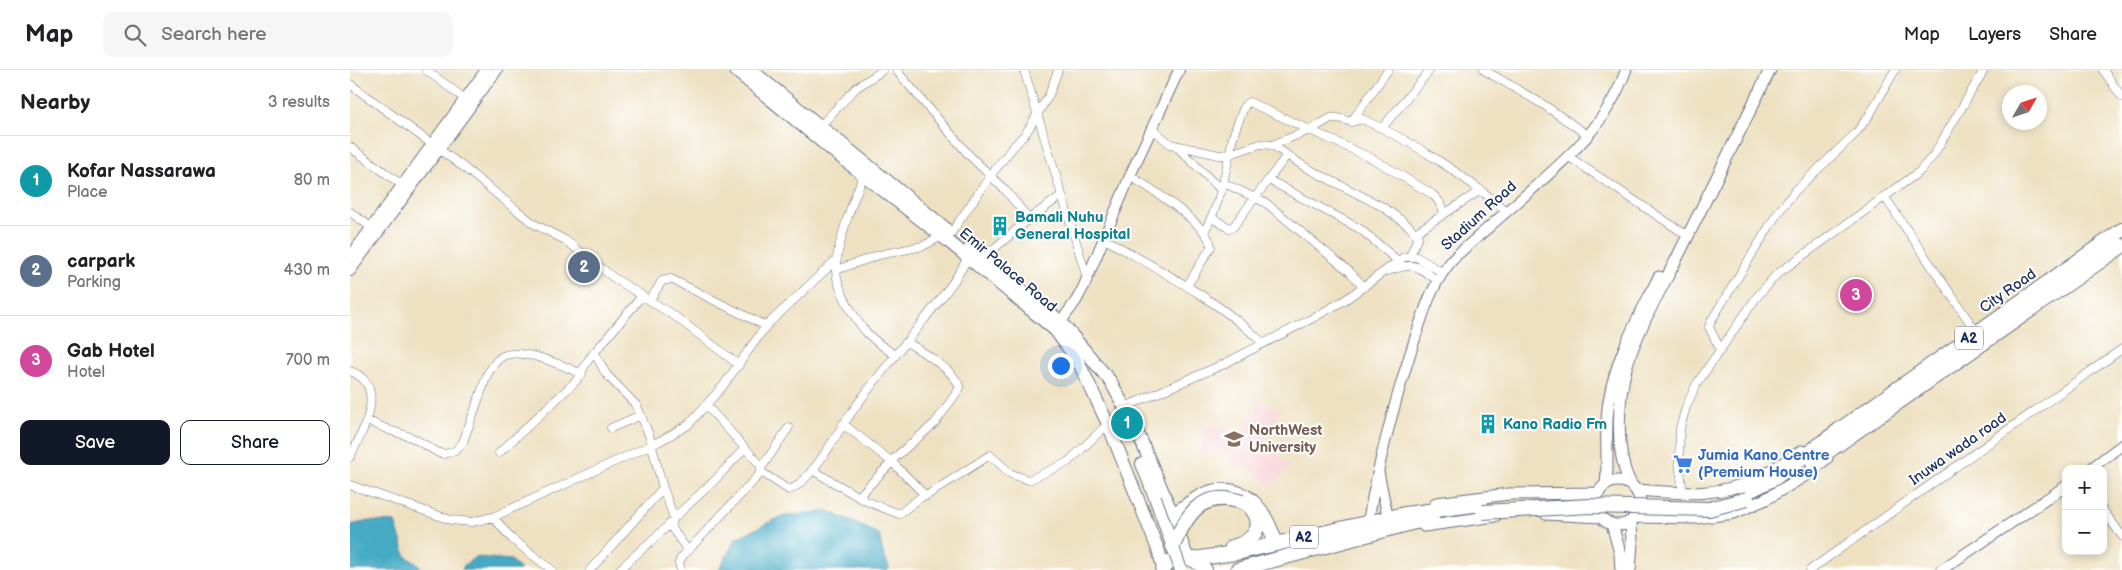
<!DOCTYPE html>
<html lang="en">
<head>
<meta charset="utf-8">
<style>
  body { margin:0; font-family:"Balsamiq Sans",sans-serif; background:#f6f6f6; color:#202124 }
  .controls { position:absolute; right:15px; bottom:15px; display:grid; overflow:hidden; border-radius:10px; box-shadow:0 2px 8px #0003 }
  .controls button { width:45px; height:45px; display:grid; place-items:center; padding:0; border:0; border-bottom:1px solid #e0e0e0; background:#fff; color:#202124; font:25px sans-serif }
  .compass { position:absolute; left:1652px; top:15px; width:45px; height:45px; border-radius:50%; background:#fff; box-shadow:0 2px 8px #0003; rotate:51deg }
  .you { position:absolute; left:710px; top:295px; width:18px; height:18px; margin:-12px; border:4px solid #fff; border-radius:50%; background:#1a73e8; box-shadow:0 0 0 8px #1a73e833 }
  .badge { display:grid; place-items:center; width:32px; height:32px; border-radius:50%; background:#111827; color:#fff; font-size:16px; font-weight:700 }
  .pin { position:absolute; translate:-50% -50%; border:2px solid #fff; box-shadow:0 1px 5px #0006 }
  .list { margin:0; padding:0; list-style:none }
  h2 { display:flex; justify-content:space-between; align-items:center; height:65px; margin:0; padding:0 20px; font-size:21px }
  h2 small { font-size:16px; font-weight:400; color:#757577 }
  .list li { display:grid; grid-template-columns:32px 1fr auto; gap:15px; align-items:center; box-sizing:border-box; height:90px; padding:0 20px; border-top:1px solid #e0e0e0 }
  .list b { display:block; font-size:19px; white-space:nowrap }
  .list p { margin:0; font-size:16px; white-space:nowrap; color:#757577 }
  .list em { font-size:16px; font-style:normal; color:#757577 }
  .actions { display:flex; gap:10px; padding:15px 20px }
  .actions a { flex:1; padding:11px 0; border:1px solid #111827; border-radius:10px; text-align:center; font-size:18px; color:#111827 }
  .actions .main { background:#111827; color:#fff }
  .icon { flex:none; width:28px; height:28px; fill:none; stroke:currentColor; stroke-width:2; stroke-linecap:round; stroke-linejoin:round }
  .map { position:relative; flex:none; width:1772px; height:500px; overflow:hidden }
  header { display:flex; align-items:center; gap:30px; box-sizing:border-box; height:70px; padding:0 25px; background:#fff; border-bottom:1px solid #e0e0e0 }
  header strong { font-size:24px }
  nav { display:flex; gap:28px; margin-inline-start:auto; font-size:18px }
  .search { width:350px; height:45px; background:#f6f6f6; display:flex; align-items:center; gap:12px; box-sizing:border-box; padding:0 18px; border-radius:10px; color:#757577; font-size:19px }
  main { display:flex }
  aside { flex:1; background:#fff }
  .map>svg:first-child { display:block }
  .built { fill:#f7cfd4 }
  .water { fill:#44aac4; stroke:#306c91 }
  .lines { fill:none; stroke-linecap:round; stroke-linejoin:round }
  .minor-casing { stroke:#656d81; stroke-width:9 }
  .tertiary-casing { stroke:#656d81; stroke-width:12 }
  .secondary-casing { stroke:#656d81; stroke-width:13 }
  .primary-casing { stroke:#656d81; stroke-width:14 }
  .trunk-casing { stroke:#656d81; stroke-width:16 }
  .minor { stroke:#fff; stroke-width:8 }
  .tertiary { stroke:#fff; stroke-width:10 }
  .secondary { stroke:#fff; stroke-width:11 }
  .primary { stroke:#fff; stroke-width:12 }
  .trunk { stroke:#fff; stroke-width:14 }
  .primary-bridge-casing { stroke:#656d81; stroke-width:14; stroke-linecap:butt }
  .trunk-bridge-casing { stroke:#656d81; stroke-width:16; stroke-linecap:butt }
  .primary-bridge { stroke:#fff; stroke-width:12 }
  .trunk-bridge { stroke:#fff; stroke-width:14 }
  .labels { text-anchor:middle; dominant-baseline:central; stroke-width:4; stroke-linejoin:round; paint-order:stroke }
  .shield { fill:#fff; stroke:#5f6d8e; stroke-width:1 }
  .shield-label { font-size:14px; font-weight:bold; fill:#1b2f5e }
  .street-label { font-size:15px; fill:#1b2f5e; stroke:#fff }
  .culture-label { font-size:15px; font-weight:bold; fill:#0d838f; stroke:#fff; text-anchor:start }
  .education-label { font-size:15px; font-weight:bold; fill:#785e54; stroke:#fff; text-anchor:start }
  .shop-label { font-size:15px; font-weight:bold; fill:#366cbe; stroke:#fff; text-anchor:start }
</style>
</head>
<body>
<header>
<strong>Map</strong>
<div class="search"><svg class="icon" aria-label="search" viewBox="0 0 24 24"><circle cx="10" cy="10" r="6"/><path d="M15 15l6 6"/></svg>Search here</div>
<nav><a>Map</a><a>Layers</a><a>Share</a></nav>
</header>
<main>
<aside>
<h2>Nearby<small>3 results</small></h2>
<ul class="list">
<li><span class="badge" style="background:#0f9aa8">1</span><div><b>Kofar Nassarawa</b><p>Place</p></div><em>80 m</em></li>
<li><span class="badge" style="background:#5c6f8a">2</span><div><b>carpark</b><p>Parking</p></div><em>430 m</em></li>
<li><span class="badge" style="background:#d1479c">3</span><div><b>Gab Hotel</b><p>Hotel</p></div><em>700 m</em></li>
</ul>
<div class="actions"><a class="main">Save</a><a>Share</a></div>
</aside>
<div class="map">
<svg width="1772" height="500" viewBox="0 0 1772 500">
  <rect width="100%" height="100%" fill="#fff"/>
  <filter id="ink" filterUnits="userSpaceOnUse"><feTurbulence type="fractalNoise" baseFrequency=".02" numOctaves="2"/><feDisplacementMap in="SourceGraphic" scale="10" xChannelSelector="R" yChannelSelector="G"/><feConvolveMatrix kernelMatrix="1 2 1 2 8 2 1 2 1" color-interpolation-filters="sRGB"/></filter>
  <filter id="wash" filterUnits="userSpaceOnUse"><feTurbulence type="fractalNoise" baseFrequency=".0096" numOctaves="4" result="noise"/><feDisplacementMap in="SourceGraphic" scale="20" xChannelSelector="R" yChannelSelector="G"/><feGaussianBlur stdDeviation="1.12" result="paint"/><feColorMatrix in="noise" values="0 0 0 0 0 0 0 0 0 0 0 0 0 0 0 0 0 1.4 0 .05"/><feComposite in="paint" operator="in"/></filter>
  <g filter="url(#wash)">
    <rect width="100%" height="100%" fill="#eee1c1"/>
    <path class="built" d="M911,330l20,9 -17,36 26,20 -18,22 -29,-25 -5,6 -8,-3 2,-8 -32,-7 6,-26 38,9z"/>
    <path class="water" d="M478,441l51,23 4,19 6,14 -1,3h-169l17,-32 47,-22z
      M19,451l26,1 11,34 13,9 2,5h-71v-45z
      M126,487l35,3 9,10h-58l2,-5z"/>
  </g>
  <g filter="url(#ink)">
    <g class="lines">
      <defs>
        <path id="minor" d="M76,0l39,29
          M546,0l73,85 37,36 23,28
          M674,0l63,208
          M1134,0l60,35 45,31
          M1753,0l19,27
          M0,14l112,82 72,58 31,16 49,38 62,39 63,48
          M1001,52l37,-52
          M470,56l36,-38 27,-18
          M802,58l18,16 49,11 11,-1 30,-10 12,1 33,22 78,40 26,19 9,11 -8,19
          M1032,58l48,-58
          M825,75l47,46
          M922,75l38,-15 21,-12h7l14,4 10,-3c56,25 98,54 145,92
          M0,77l52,38
          M1219,87l119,79
          M514,105c-9,19 -29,74 -28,95 0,17 20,52 32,64 8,8 18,15 27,21
          M780,106c17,10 81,50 81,71l-24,39
          M919,110l91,49 37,31
          M874,113l42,20 84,69 14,15
          M1534,126l93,137
          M0,142l22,16
          M862,148l17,10 4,-1 54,-72
          M854,162c18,-32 21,-59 29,-95 3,-11 8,-22 12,-32l4,-3 124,57 59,35 6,6 7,13
          M601,163l40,-58 22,-28 13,-14 23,-38 9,-25
          M1065,163l66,-43
          M753,168c56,32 114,61 160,105
          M633,188l46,-39 33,-24
          M486,200l43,-15 44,-9 19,-10
          M1038,201c27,-9 27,-7 50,10
          M300,230l12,-19 9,-2 95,47
          M1370,279l-11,-22 2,-6 66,-107 18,-23 61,-58 14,-19 25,-44
          M244,282l12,22 31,32 12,29 14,53 11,30 -3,5 -51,46
          M0,301c39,14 13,61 0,86
          M357,336l55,61
          M775,337l99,-43 87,-45 34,-19 59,-43h13l26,16
          M18,351l21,9 22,7 28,16 5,1 11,-3 8,-9 25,-69c4,-6 8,-14 15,-17 19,-9 61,10 79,18
          M493,354l49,38 34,34 64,-41 21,19 18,6 39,-18 40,-38
          M261,358l30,-13
          M149,383l77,-72 13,-22 53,-63
          M541,391l44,-38 25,-35c-5,-18 -38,-36 -53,-46
          M462,400l54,31 33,13 25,-19
          M411,402l28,18c16,-5 38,-39 47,-54 26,-42 58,-78 88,-116 16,-21 33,-40 44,-63
          M0,415l101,35 21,2 21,-5 165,-75 30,-17 35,-39 43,-60 71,-67
          M1333,424l-4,-32 1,-34 6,-21 10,-22 60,-87 21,-24 142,-102 14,-16 51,-86
          M508,427l34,-35
          M1753,440l19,26
          M143,447l19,22 40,31
          M324,448l40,-37 30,-32
          M319,454l19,27
          M240,500l73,-82
          M331,500l-2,-7 2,-5 78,-83 3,-8 27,-40
          M1460,500l312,-221"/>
        <path id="tertiary" d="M0,187l136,-187
          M0,201l147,-201
          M707,257l19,-26 7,-13 50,-119 46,-99
          M1740,399l32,-24
          M1028,400l10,48
          M1018,452c10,-59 25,-114 43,-171 11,-33 20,-70 46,-96 24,-21 48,-42 72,-63 42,-37 78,-68 97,-122
          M1591,500l125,-84"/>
        <path id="secondary" d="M1246 433a22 22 0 1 1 44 0a22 22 0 1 1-44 0Z
          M1256,415c3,-28 -2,-56 3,-84 7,-44 30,-84 50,-124
          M1283,417c-19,-28 -15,-87 -7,-119 11,-38 33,-75 51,-110 31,-63 62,-125 93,-188
          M1286,420c42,3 81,8 120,-11 16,-8 31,-19 46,-28
          M1086,433l73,-9 90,-1
          M1196,444l55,3
          M1285,447l62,1 37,-5 32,-14 40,-24 21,-17
          M1262,454l8,29 1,17
          M1074,456l71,-10
          M1280,500l2,-28 -1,-21"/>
        <path id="primary" d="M385,0l103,85 110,86 107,89 23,31 30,63 51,128 4,16
          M401,0l194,158
          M620,178l91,74 50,60 26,49 32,75 18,51
          M792,394l13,33"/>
        <path id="trunk" d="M1463,392l309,-216
          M1395,423l30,-15 64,-48 283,-200
          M822,446c13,-9 29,-23 45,-25 35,-4 50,25 59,53
          M882,477c21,-5 36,-22 17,-41
          M844,489l47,-7 164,-38 76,-10
          M813,500c11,-17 30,-16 42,0
          M887,500l178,-48 17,-2"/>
      </defs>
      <use href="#minor" class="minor-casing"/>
      <use href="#tertiary" class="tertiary-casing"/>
      <use href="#secondary" class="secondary-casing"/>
      <use href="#primary" class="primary-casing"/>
      <use href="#trunk" class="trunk-casing"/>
      <use href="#minor" class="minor"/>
      <use href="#tertiary" class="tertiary"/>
      <use href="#secondary" class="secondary"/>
      <use href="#primary" class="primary"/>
      <use href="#trunk" class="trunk"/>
      <defs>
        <path id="primary-bridge" d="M805,427l26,73"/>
        <path id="trunk-bridge" d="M1133,442l107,-6 119,3 38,-10
          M823,476c14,-33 29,-56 69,-44"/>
      </defs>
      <use href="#primary-bridge" class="primary-bridge-casing"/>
      <use href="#trunk-bridge" class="trunk-bridge-casing"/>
      <use href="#primary-bridge" class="primary-bridge"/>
      <use href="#trunk-bridge" class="trunk-bridge"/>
    </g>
  </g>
  <defs>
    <symbol id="building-bare" viewBox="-9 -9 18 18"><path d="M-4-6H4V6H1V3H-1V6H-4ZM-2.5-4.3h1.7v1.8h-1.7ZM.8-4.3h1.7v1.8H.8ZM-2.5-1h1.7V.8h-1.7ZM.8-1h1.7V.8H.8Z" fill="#0f9aa8" stroke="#fff" stroke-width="2.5" paint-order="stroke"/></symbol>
    <symbol id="university-bare" viewBox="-9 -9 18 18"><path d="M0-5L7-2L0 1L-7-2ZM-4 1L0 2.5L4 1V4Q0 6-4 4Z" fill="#8d6e63" stroke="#fff" stroke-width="2.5" paint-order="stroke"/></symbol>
    <symbol id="supermarket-bare" viewBox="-9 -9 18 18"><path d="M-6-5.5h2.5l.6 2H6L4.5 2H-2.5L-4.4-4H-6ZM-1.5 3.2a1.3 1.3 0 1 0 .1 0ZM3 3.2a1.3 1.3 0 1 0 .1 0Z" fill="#3f7fe0" stroke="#fff" stroke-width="2.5" paint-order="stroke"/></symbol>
  </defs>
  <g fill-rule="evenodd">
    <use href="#building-bare" x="636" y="142" width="28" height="28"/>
    <use href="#building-bare" x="1124" y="340" width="28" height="28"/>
    <use href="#university-bare" x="870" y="355" width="28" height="28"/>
    <use href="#supermarket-bare" x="1319" y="380" width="28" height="28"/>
  </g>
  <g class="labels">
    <g class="shield">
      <rect x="1605" y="256.5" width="28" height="23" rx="4"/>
      <rect x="940" y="455.5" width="28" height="23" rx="4"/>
    </g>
    <g class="shield-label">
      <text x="1619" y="268">A2</text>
      <text x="954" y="467">A2</text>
    </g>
    <g class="street-label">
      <text transform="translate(1129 146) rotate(-42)">Stadium Road</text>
      <text transform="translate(658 200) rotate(40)">Emir Palace Road</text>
      <text transform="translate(1658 221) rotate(-35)">City Road</text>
      <text transform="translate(1608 379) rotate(-35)">Inuwa wada road</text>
    </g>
    <g class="culture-label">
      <text x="665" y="147">Bamali Nuhu<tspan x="665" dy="17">General Hospital</tspan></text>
      <text x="1153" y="354">Kano Radio Fm</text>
    </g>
    <g class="education-label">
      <text x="899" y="360">NorthWest<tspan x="899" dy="17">University</tspan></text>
    </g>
    <g class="shop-label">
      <text x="1348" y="385">Jumia Kano Centre<tspan x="1348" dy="17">(Premium House)</tspan></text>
    </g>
  </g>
</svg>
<div class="controls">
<button>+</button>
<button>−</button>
</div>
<svg class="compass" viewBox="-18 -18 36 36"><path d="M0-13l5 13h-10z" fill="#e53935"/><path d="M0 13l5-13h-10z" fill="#757577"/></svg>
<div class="you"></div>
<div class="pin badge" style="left:777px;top:353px;background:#0f9aa8">1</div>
<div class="pin badge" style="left:234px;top:197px;background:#5c6f8a">2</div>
<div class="pin badge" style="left:1506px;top:225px;background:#d1479c">3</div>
</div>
</main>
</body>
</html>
